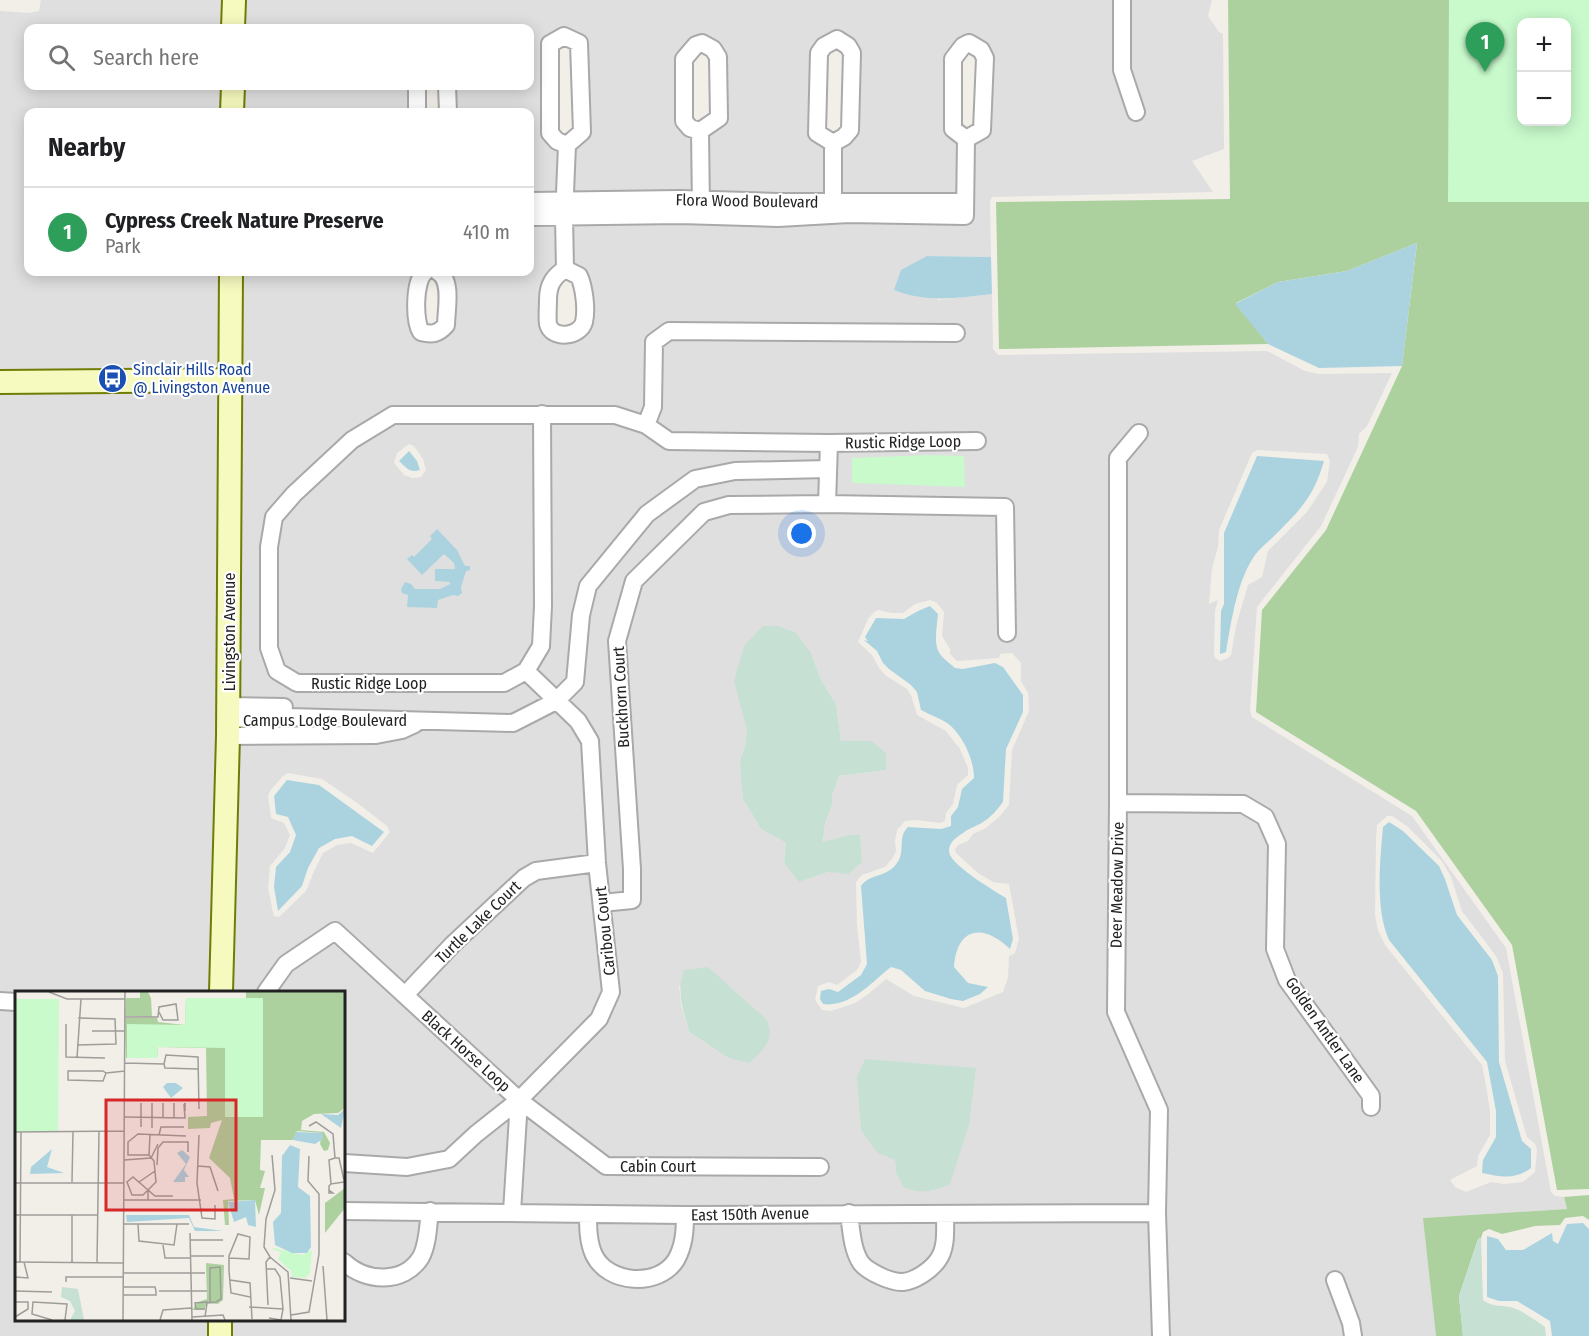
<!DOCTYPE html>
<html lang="en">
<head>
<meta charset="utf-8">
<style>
  body { margin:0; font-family:"Fira Sans Condensed",sans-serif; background:#f2f2f2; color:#202124 }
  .controls { position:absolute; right:18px; top:18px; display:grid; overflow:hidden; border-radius:12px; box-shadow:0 3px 15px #0003 }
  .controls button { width:54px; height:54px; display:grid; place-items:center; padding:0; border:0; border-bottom:2px solid #e0e0e0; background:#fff; color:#202124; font:30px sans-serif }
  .you { position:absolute; left:802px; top:534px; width:21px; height:21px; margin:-15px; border:4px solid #fff; border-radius:50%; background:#1a73e8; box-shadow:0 0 0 9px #1a73e833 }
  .badge { display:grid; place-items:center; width:39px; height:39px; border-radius:50%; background:#2563eb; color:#fff; font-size:20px; font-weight:700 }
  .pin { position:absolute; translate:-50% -50px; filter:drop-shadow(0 2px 3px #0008) }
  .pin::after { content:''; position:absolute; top:32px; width:21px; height:18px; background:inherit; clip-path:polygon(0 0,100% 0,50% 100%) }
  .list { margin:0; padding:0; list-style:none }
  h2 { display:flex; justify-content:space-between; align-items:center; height:78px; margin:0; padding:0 24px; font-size:26px }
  h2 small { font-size:20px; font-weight:400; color:#757577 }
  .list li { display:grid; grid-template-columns:39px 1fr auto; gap:18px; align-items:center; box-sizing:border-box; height:90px; padding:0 24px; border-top:2px solid #e0e0e0 }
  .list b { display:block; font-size:22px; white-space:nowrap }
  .list p { margin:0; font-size:20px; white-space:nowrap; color:#757577 }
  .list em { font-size:20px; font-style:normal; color:#757577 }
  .icon { flex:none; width:33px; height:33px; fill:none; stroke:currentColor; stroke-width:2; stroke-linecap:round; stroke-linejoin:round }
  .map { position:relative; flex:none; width:1589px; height:1336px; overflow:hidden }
  .search { position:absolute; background:#fff; box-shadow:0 3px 15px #0003; left:24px; top:24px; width:510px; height:66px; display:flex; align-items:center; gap:15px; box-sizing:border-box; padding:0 21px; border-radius:12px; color:#757577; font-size:22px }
  .panel { position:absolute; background:#fff; box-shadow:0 3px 15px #0003; left:24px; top:108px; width:510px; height:168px; border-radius:12px }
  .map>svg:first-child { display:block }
  .residential { fill:#e0dfdf; fill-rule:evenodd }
  .forest { fill:#add19e; fill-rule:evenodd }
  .wetland { fill:#c6e0d4 }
  .park { fill:#c8facc; fill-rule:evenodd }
  .water { fill:#aad3df }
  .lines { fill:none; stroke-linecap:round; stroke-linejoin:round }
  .street-casing { stroke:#a9a9a9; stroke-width:20 }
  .secondary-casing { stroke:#707d05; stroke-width:26 }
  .street { stroke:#fff; stroke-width:16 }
  .secondary { stroke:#f7fabf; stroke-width:22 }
  .labels { text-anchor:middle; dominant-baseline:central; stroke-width:4.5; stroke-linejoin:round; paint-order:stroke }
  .street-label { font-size:16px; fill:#222; stroke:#fff }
  .transit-label { font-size:16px; fill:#164399; stroke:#fff; text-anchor:start }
  .inset-road { fill:none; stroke:#9f9d99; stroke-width:1.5 }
  .view { fill:#d62828; fill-opacity:0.15; stroke:#d62828; stroke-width:3 }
  .inset-edge { fill:none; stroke:#222; stroke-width:3 }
</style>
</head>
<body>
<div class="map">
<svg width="1589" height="1336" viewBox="0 0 1589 1336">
  <rect width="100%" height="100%" fill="#f2efe9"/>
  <path class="residential" d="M41,0h186l-1,28h-198v58h198l-1,26h-197v160h196l-1,101 -223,1v-363l29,2 10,-2z
    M240,0h875v70l17,52 13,-5 -16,-48v-69h83l-4,16 11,16 4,2 1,115 -32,12 21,31 -221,5 -2,5 1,55 -64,-1 11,44 54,-6 1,55 5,6 269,-4 38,20 14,3 73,-1 -25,53 -8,8 -1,13 -37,79 -64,81 -7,104 2,6 160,99 94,132 45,244 4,4 9,1 3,12 -143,9 12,118h-76l-2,-14 -20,-52 -12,6 19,49 1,11h-178l-4,-123 1,-102 -42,-101 2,-199 116,1 19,11 10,23 -2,103 96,149v16l13,1 1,-19 -85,-120 -11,-28 -11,-135 -146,-18v-334l24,-29 -10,-10 -26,31 -4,559 43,100 -2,93 -206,2 -89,-3 -170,3 -260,-5 -81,1v-211h-116l10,-720h177l-4,9 -1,44 6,12 4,3 12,2 13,-4 6,-7 2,-53 -3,-6h80v-47h27l1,40 -9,7 2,67 16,4 15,-6 -10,-73 -1,-39 278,-3 122,2 2,-80 12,-100 -14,-8 -13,4v154h-117l-1,-46 12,-109 -7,-5 -10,-2 -15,7 7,155 -120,-2v-56l16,-12 -6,-82 -9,-5 -7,-1 -9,3 -13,16 14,82 1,54 -122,2 2,-44 13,-12 -5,-101 -8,-5 -12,-2 -16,9 14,112 -2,44 -28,-1v-81h-75l-1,-26h76v-58h-290zM409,444l5,2 9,13 3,11 -5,7 -9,1 -8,-3 -10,-12 3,-10zM1257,450l70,4 3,7 -3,21 -20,30 -39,39 -6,26 -14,8 -12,41 -5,29 -3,3 -8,3 -5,-3 -1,-4 1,-43 3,-11 -9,4 3,-36 6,-21 1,-17 33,-77zM930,600l7,3 7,9 -2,24 8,13v5l7,7 42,-3 1,-4 12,-1 9,10v18l7,12 1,18 -17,39 -3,55 -9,11 -14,12 -13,6 -5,7 -10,4 -3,4 1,4 22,20 15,9 16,2 10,55 -4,14 -6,3 -1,21 -5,15 -39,16 -50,-12 -28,-17 -19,16 -12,8 -24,8 -9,-1 -7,-10 3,-14 11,-4 8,3 20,-15 4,-8 -4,-37 -1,-43 6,-7 23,-8 7,-8 4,-8 -1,-10 2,-11 8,-9 10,-1 25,3 5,-2 1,-8 7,-9 4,-19 11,-10v-7l-8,-19 -14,-18 -29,-16 -6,-20 -4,-6 -22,-14 -6,-7 -7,-13 -14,-13 10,-23 6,-7 5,-2 12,3h12l12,-9zM811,653l10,27 15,24 5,37h30l15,29 -47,6 -7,20v9l-7,18 -2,20 36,-8 -31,37 -29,10 -15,-19 2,-20 -25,-14 -18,-30 -3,-39 5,-13 2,-17zM288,773l34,6 34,23 31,24 3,6 -17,21 -22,-10 -14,2 -14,8 -9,18 -8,20 -27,26 -5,-1 -1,-4 -5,-24 2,-22 15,-18 5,-13 -6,-12 -11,-4 -2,-2 -3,-21 2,-5 13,-15zM1387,816h5l15,10 35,35 9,16 11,34 34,45 7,17 2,88 22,76 8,7 2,5 -2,23 -12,10 -19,2 -13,-2 -25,10 -11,-5 -5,-7 27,-14 1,-10 12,-21v-23l-3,-21 -5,-26 -97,-120 -7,-15 -3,-15 1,-76 1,-14zM679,985l28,59 -18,-12 -8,-27zM860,1106l73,86 -37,-20 -1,-12 -34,-29z
    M240,86h171v26h-172z
    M214,388l1,6 8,-1 -9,599 -214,2v-604z
    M0,1009h16v311h197v16h-213z
    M344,1219h78l-6,32 -14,14 -12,4 -12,1 -23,-7 -11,-13z
    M436,1219l145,2 17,52 12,9 19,5 23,-2 40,-63 151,-1 11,44 70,18 27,-60 199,-2 4,115h-928v-16h118v-48l5,5 15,6 15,3 28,-7z
    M595,1221l83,1 -2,22 -7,12 -9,9 -12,5 -19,1 -13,-3 -8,-6 -8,-9 -3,-9z
    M857,1221l81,1v16l-5,17 -15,13 -16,6 -21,-5 -14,-12 -8,-20z"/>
  <path class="forest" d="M1228,0h361v1189l-32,1 -45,-245 -96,-134 -160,-99 6,-102 64,-80 76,-164 15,-123 -70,28 -69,11 -42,21 32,41 -269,5 -3,-147 234,-3zM1522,22h44v100h-44z
    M1589,1195v25l-6,-4 -18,2 -5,7 -25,1 -33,8 -13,-5 -6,3 -2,6 -3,1 -19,57 4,40h-27l-13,-118 144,-9 -3,-12z"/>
  <path class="wetland" d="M763,626h15l18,7 15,20 10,27 15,24 5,37h30l15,12v17l-47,6 -7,20v9l-7,18 -2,19 27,-7h10l2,27 -14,12 -20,-2 -29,10 -15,-19 2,-20 -25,-14 -18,-30 -2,-20 -1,-19 5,-13 2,-17 -13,-49 10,-35z
    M708,967l58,52c10,20 -2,31 -17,44l-20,-5 -40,-26c-6,-24 -13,-38 -5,-62z
    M865,1059l111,9 -7,57 -19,59c-17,8 -29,10 -47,3l-7,-15 -1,-12 -17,-7 -17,-22 -4,-54z
    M1481,1238l2,62c9,7 17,5 27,7 12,3 25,13 35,20l1,9h-83l-4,-40 19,-57z"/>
  <path class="park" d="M1449,0h140v202h-141zM1522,22h44v100h-44z
    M929,455l35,1 1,31 -113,-4v-25z"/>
  <path class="water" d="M1417,243l-15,123 -83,2 -51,-24 -33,-40 43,-22 69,-11z
    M927,256l64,1 1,37c-34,4 -65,9 -98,-4l7,-20z
    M409,451l8,10 3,9c-11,3 -13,-2 -21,-9z
    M1257,456l67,5c-11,37 -23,48 -50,75 -6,6 -14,12 -19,19 -18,25 -24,68 -29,97l-6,2 1,-43 3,-7v-71z
    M437,529l20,21 8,16h5v4l-4,1 -5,16 1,6 -4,3 -5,-1 -15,5 -1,8 -30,-1 1,-12 -6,-2 -1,-4 4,-7 6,2 4,5h25l10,-5v-2l-15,-1v-12h20l-1,-6 -10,-9 -22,21 -15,-16 5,-4 2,2 18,-18 -2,-3z
    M930,606l8,8c-1,12 -5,31 2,40 3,5 10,9 15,14l8,1 32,-6 8,4 20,28v17l-17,37 -3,53c-6,8 -12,15 -20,20 -6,4 -14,6 -20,11 -8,5 -17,12 -13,22 6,13 43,35 56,43l7,41 -3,10c-27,-26 -53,-22 -56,18l14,16 20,4 -8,7 -17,7 -12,-2 -26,-8 -24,-21 -10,-3c-18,14 -41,41 -68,37l-3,-5 1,-8 8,-2 9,3 23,-17 6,-11 -6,-78c9,-13 26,-8 36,-23 9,-12 0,-26 11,-36l33,2 10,-3v-10l7,-9 4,-18 12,-11c0,-18 -10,-39 -23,-52 -8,-7 -21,-11 -30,-16l-4,-18 -6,-7 -22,-16 -6,-6 -6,-12 -13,-11 4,1 -3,-4 11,-19 28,1 14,-8z
    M287,780l32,5 65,47 -12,14 -20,-10 -17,3 -16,9 -11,20 -6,18 -24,25 -4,-24 2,-20 14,-15 6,-17 -8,-18 -12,-3 -2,-18z
    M1389,822l14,9 36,35 6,13 12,36 35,45 6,16 1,86 23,79 9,8v19c-16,12 -30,9 -49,5l1,-13 13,-23v-26l-9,-49 -98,-122c-14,-31 -9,-78 -6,-113z
    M1583,1223l6,6v107h-37l-2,-15 -33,-20h-18l-12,-4v-61l11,3 8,11h17l29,-17 1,8 5,3 9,-20z"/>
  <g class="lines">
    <defs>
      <path id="street" d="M1122,0v70l14,42
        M447,86l1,26
        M417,112v-26
        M700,131l19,-13 -1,-61 -5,-8 -11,-6 -6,2 -12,14v62l6,7 10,3 1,77
        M833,143l11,-6 6,-7 2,-77 -4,-7 -11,-7 -13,7 -5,7 -2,80 16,10v68
        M530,201l150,-2 98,3h187
        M530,217l150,-2 98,3 71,-4 116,2 1,-77 -13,-10v-70l10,-13 6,-3 12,7 4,8 -3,72 -16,9
        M565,269l14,7c5,11 8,33 5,46 -4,15 -32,18 -36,2 -1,-8 0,-17 0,-24 0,-15 5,-23 17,-31l-1,-52 3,-72 -10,-4 -7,-8v-89l14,-8 15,7 3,89 -15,13
        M425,272c-11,8 -11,49 -4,60 11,3 17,2 25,-7 0,-14 7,-45 -8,-53
        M646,425l7,-18 1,-65 15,-11 287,2
        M1139,433l-21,25v345l-2,209 43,98 -2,103 4,123
        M827,504l2,-61
        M526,671l15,-25 2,-40 -1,-192
        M228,706l56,1
        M228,719l61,-2 224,6 43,-22 19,-19 6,-67 7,-29 59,-72 48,-35 40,-8 93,-2
        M228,736l148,-1 26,-5 13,-6
        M1118,803l125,1 22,13 12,27 -2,105 12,31 84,116v11
        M602,903l30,-3v-31l-15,-228 17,-60 70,-69 25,-7 98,-1 178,3 2,126
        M266,992l20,-28 49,-33 184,169 87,66 214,1
        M405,995l48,-51 71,-66 12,-7 61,-8
        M0,1001l16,1
        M344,1163l63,4 42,-8 27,-25 43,-34
        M344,1211l341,4 472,-2
        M512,1212l7,-112 80,-81 12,-27 -14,-129 -7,-122 -12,-20 -52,-50 -22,12h-207l-20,-12 -8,-23v-101l5,-30 20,-23 58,-54 41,-25h222l31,10 23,16 160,2 148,-2
        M849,1213c2,15 3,37 12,50 7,9 31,20 42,19 12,-1 28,-12 35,-22 9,-12 7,-31 7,-45
        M588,1214c0,13 0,28 6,41 14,29 64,33 82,5 8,-14 9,-29 9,-45
        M344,1262c21,20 60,23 77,-5 7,-13 7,-32 9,-46
        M1335,1280l16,43 2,13"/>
      <path id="secondary" d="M233,28l1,-28
        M232,112l1,-26
        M0,382l230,-2
        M221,992l7,-256 3,-464
        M220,1336v-16"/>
    </defs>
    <use href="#street" class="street-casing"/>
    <use href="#secondary" class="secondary-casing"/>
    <use href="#street" class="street"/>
    <use href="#secondary" class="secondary"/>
  </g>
  <defs>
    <symbol id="bus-disc" viewBox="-11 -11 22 22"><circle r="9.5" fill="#1a4fb4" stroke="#fff"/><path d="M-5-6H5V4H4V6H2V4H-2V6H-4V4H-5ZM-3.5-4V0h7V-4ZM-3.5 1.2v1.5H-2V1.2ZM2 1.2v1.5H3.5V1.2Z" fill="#fff"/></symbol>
  </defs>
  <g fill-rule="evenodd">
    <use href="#bus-disc" x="96" y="362" width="33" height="33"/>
  </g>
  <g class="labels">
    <g class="street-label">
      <text transform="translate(747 201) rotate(1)">Flora Wood Boulevard</text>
      <text transform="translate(903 442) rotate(-1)">Rustic Ridge Loop</text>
      <text transform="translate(229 632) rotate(-90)">Livingston Avenue</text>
      <text x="369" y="683">Rustic Ridge Loop</text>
      <text transform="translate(621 697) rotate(-93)">Buckhorn Court</text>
      <text x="325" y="720">Campus Lodge Boulevard</text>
      <text transform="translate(1117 885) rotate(-89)">Deer Meadow Drive</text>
      <text transform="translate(478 922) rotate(-44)">Turtle Lake Court</text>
      <text transform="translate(605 931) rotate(-96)">Caribou Court</text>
      <text transform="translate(1325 1030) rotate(55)">Golden Antler Lane</text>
      <text transform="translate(466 1051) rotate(42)">Black Horse Loop</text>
      <text x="658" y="1166">Cabin Court</text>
      <text transform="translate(750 1214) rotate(-1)">East 150th Avenue</text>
    </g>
    <g class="transit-label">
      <text x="133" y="369">Sinclair Hills Road<tspan x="133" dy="18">@ Livingston Avenue</tspan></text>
    </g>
  </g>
  <g transform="translate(15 991)">
    <rect width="330" height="330" fill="#f2efe9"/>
    <path d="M125,1h8l3,6 1,19 -27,-1 1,-18h14zM231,1h99v116l-7,5 -24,1 -12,7 -1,9 23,2 6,11 -2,7 -4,1 -4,-7 2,-11 -25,-2 -4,9h-32l-1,30 5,1 -5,17h5l-6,27 -4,-15 -27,1 1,24h-4l-2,-25 11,-1 -4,-21 -21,-20 13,-38 -11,3 -1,5 -22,1v-12l19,-1 -1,-68 -48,-1 -1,11h-31l-1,-40h32l1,4 27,3 1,-27h60zM330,197v20l-20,25v-30zM191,272l18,2 -1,35 -5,4 -11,-1 -3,7h-12l6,-8 9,-3z" fill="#add19e"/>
    <path d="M47,296l16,2 6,31h-14l5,-9 -5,-10 -9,-4z" fill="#c6e0d4"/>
    <path d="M171,7h77v119h-38v-69l-67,-1 -1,11h-30v-34l58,1zM0,8h44l-1,133h-43zM260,257l27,7 10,-5 -2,23 -5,5 -13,-1 -1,-6 -13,-12 3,-7 -9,-3z" fill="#c8facc"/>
    <path d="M152,92h9l7,5 -12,10 -8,-11zM330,118l-4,19 -20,-14 17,1zM281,141l26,1 1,6 -8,5 -22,-4zM275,154l10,4 -2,38 12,9 1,51 -4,6h-15l-17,-8 -2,-23 8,-9 1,-57zM37,158l-5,18 17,6 -34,1 1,-7zM167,159l8,7 -6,13 5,7h-4v5h-12l13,-18 -9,-11zM240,209l1,27 -8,-2 -2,-8 -12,5 -6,-20zM111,224h63l5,12 29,4h-28l-6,-13 -62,4z" fill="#aad3df"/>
    <path class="inset-road" d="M34,1l18,7h58M110,26h33l1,-10 17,-3 2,16h-15l-4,-8M51,33v33l39,1M77,40h33M62,54l39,-1 -1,-25 -37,-1M62,67l4,-59M110,72l39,1M149,73l2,-9 32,2 1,52M149,73l1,4 33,1M88,80l3,2 -3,8 -35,-1v-9zM91,82l19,-2M148,120v-8v15M159,121v-9v15M110,126l60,1 -1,-13 1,-2v8M126,131v5v-24v8M137,131v6v-25v9M294,135l7,-4 17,12 2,24h4l5,22M0,141l109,-1M144,144l2,-8h23M184,144l-2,48 5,35 13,1v-14M134,164l1,-21M257,164l3,35 -9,29 -2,28 6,10 18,15 3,48M320,167l-6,2 2,24 13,-2M109,169l27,-2 7,-14M142,174l1,-17 5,-6h25v10M183,175l12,1 8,24M57,191l1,-51M124,191l16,-11M0,192h109M133,199l-5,5h-11l-5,-13 6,-5 22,19h18M314,199l4,3h-4v-7l2,-2M109,209h77M133,209v-10l8,-8 -2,-21 -5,-6h-21v-13l10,-8 48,2M0,224h83M109,233h65M123,233l1,17 35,4 3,-21M175,242l2,87M175,249h33M148,254l2,13h25M175,265h34M214,267l20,1 1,-22 -12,-3 -9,22v15l2,22 19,4M0,271l108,1M5,271l1,-130M57,271v-47M82,272l2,-132M308,275l4,54M252,278h8l5,8 3,32 -2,11 -12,-2M108,282h82M0,286l13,1 -4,-16M275,287l22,3M215,289l20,3 2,36M51,291v-5h57M108,296h32l1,4v4h-33M0,300l37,1M144,300h48M0,311h13v7l-13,8M253,314l-2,-43 4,-5M234,316l34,2M190,318h-9l-1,-6 13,-1M276,324l18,-3 10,-58v-60l-11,-13 1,-25M177,326l31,-2 2,5M190,326l2,-14 9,-1 5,-3 -1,-32 -10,1v34M37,329l-20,-6 1,-12 34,2 -2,16M108,329l2,-328M145,329l3,-10 28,-2"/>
    <path class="view" d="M91,109h130v110h-130z"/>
    <rect width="330" height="330" class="inset-edge"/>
  </g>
</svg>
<div class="controls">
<button>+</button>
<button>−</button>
</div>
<div class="you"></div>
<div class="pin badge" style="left:1485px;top:72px;background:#2e9e5b">1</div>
<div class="search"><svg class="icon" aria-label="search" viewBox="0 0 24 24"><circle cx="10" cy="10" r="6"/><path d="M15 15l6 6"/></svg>Search here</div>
<section class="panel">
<h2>Nearby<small></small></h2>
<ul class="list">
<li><span class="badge" style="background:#2e9e5b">1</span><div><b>Cypress Creek Nature Preserve</b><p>Park</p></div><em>410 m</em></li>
</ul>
</section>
</div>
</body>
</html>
